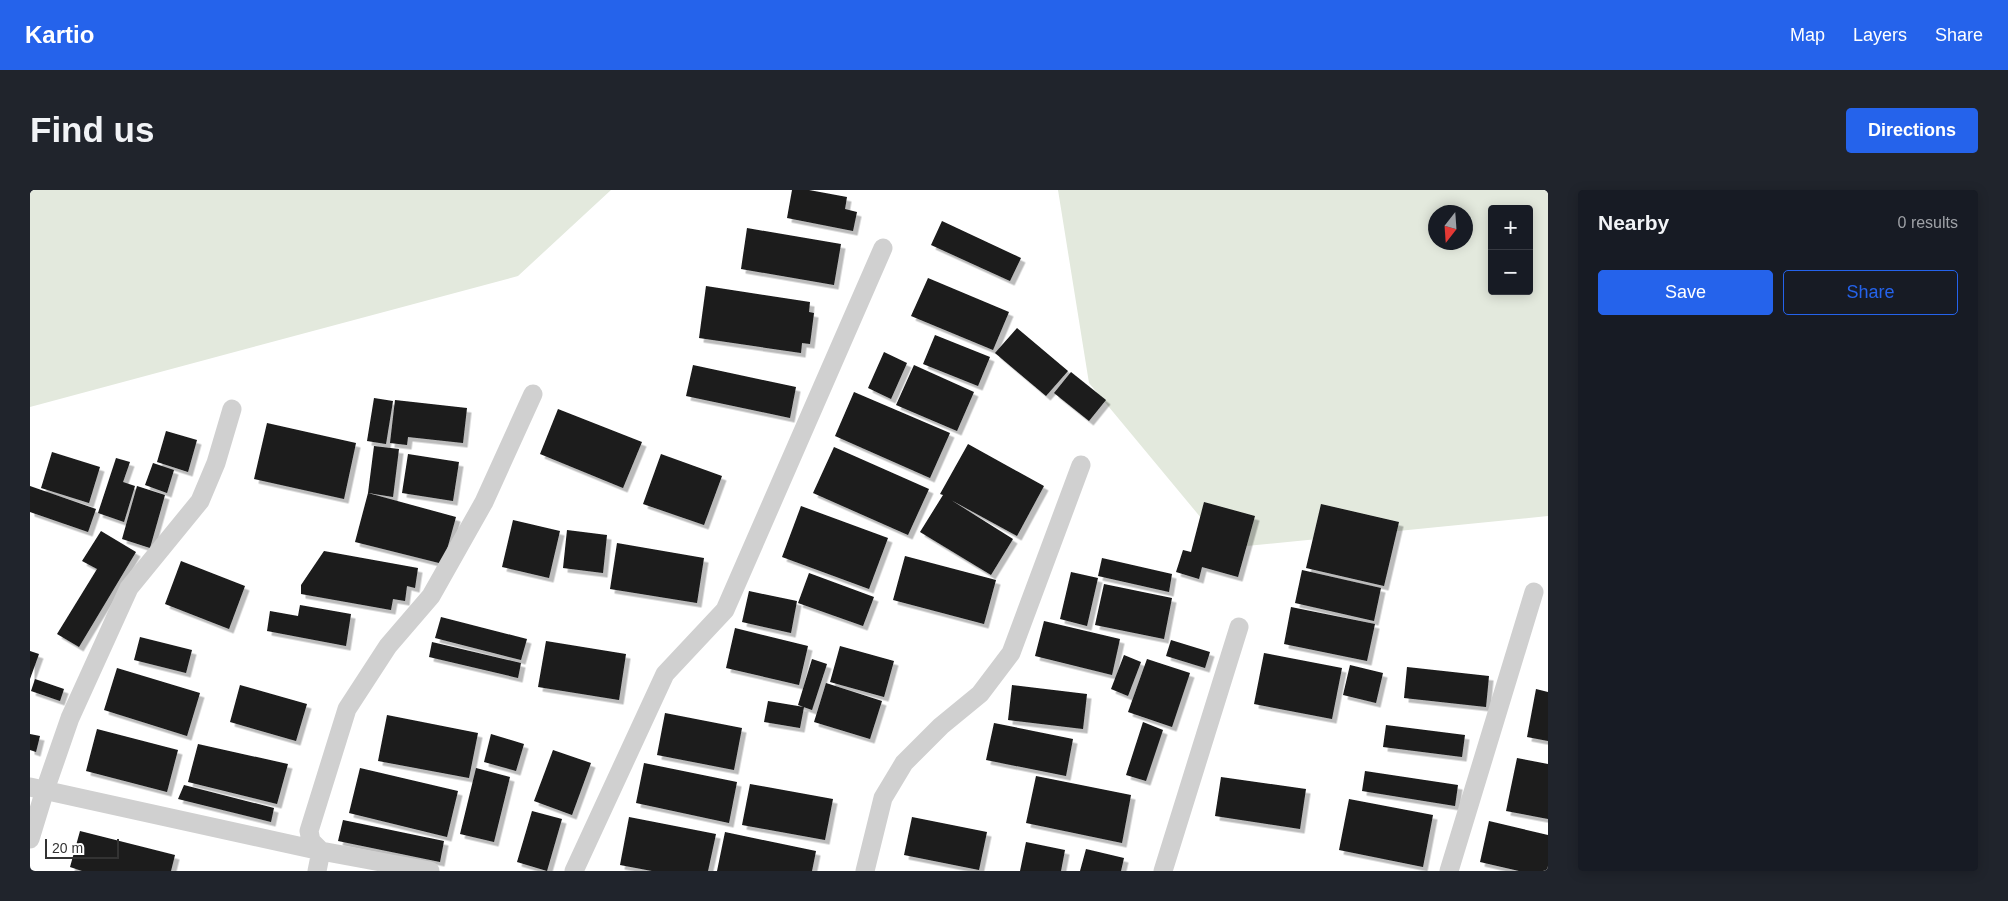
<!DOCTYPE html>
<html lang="en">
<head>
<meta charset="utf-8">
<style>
  body { margin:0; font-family:Helvetica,sans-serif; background:#20242c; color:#f1f3f6 }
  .controls { position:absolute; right:15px; top:15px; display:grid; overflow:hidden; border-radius:5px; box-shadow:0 2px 12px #0003 }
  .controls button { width:45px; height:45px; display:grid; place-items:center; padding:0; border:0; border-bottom:1px solid #363941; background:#171b24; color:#f1f3f6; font:25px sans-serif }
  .compass { position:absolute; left:1398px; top:15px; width:45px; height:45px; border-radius:50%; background:#171b24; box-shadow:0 2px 12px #0003; rotate:197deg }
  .scale { position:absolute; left:15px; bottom:12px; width:74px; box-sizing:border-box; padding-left:5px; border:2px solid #333; border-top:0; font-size:14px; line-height:18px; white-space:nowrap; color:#333; -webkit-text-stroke:4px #fff; paint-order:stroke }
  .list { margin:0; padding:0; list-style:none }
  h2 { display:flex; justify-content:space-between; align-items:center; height:65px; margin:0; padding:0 20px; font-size:21px }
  h2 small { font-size:16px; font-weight:400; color:#9ea1a6 }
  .actions { display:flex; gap:10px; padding:15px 20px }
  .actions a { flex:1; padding:11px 0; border:1px solid #2563eb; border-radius:5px; text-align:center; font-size:18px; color:#2563eb }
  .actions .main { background:#2563eb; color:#fff }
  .map { position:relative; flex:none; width:1518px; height:681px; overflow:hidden; border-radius:5px }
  header { display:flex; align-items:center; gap:30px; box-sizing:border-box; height:70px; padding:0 25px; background:#2563eb; color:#fff }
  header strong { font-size:24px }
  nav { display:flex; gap:28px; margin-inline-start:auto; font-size:18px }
  .intro { display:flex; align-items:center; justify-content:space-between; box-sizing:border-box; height:120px; padding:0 30px }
  h1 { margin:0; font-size:35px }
  .button { padding:12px 22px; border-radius:5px; background:#2563eb; color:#fff; font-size:18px; font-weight:700 }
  main { display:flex; gap:30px; padding:0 30px }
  aside { flex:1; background:#171b24; border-radius:5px; box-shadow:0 2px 12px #0003 }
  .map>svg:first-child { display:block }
  .green { fill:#e3e9dd; fill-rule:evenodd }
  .building { fill:#1a1a1a; filter:url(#shadow) }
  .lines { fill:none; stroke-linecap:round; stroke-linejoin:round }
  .street { stroke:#d0d0d0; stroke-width:19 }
</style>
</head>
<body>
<header>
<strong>Kartio</strong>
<nav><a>Map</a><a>Layers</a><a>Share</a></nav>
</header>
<div class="intro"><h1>Find us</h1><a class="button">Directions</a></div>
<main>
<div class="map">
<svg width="1518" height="681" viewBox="0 0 1518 681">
  <defs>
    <filter id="shadow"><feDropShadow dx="4.5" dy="4.5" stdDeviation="0" flood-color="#0004"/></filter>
  </defs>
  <rect width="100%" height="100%" fill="#fff"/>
  <path class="green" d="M0,0h581l-93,86 -488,131z
    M1028,0h490v326l-322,32 -137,-165zM1462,19h37v82h-37zM1406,22h30v30h-30z"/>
  <path class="building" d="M762,0h17l38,7 -2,12 12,3 -4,19 -66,-13z
    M912,31l79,37 -11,23 -79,-36z
    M717,38l94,16 -7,41 -93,-16z
    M898,88l81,34 -16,38 -82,-34z
    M676,96l104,16 -1,10 5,1 -4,31 -8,-1 -1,10 -102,-15z
    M987,138l51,43 -22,25 -51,-43z
    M905,145l55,22 -12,29 -55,-22z
    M854,162l23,11 -16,36 -23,-11z
    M663,175l103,22 -6,31 -104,-22z
    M884,175l60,27 -17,39 -61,-26z
    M1041,182l35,28 -17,21 -35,-28z
    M824,202l96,41 -20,45 -95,-42z
    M344,208l19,3 -7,43 -19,-3z
    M365,210l72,8 -4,35 -55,-6 -1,8 -17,-2z
    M528,219l84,33 -19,46 -83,-34z
    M237,233l89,20 -12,56 -90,-20z
    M136,241l31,9 -9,32 -31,-10z
    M938,254l76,42 -27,50 -66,-36 62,39 -22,36 -71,-43 23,-37 -3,-1z
    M344,256l25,3 -6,48 -25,-4z
    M804,257l95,42 -21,46 -95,-42z
    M22,262l48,15 -11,36 -48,-15z
    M378,264l51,8 -6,39 -51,-8z
    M631,264l61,22 -18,49 -61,-21z
    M86,268l14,4 -7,20 12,4 -11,36 -26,-9z
    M123,273l21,7 -7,23 -22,-8z
    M0,296l66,23 -8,23 -58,-20z
    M107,296l28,9 -15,53 -28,-9z
    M338,303l88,24 -13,47 -88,-22z
    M1174,312l51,14 -17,61 -36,-10 -3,12 -23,-7 7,-22 8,2z
    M1291,314l78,18 -15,64 -78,-18z
    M771,316l87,32 -19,51 -87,-32z
    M483,330l47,11 -11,47 -47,-11z
    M537,340l40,5 -4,38 -40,-5z
    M71,341l35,21 -57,95 -22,-13 40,-65 -15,-8z
    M587,353l87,15 -7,45 -87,-14z
    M294,361l94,17 -3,20 -8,-2 -2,15 -12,-2 -2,11 -90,-16v-9z
    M875,366l91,24 -12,44 -91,-24z
    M1072,368l70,16 -3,18 -71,-16z
    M151,371l64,25 -16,43 -64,-25z
    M1272,380l79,18 -7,33 -79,-18z
    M1041,382l27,6 -11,48 -27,-7z
    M779,383l65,24 -11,29 -65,-23z
    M1074,394l68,14 -8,41 -69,-14z
    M719,401l48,10 -6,32 -49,-11z
    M270,415l51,9 -5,32 -79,-15 3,-20 28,5z
    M1261,417l84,17 -8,37 -83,-17z
    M411,427l86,22 -6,21 -86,-22z
    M1014,431l76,18 -8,36 -77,-19z
    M705,438l73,18 -9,39 -73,-17z
    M110,447l52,13 -6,23 -52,-13z
    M1141,450l39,12 -5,16 -39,-12z
    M516,451l80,13 -7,46 -81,-13z
    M402,452l89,21 -3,15 -89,-21z
    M810,456l54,15 -10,36 -54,-15z
    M0,461l9,3 -9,25z
    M1234,463l78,15 -10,51 -78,-15z
    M1094,465l17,7 -13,34 -17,-7z
    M782,469l15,5 -15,46 -14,-5z
    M1117,469l43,14 -18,54 -44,-15z
    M1320,475l33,8 -7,30 -33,-8z
    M1377,477l82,9 -3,31 -82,-9z
    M87,478l83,25 -13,43 -83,-26z
    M5,489l29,10 -4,12 -29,-10z
    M796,493l56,18 -12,38 -56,-17z
    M210,495l67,19 -11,37 -66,-19z
    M982,495l75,9 -4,35 -75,-9z
    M1506,499l12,3v49l-21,-4z
    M738,511l36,6 -4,21 -36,-6z
    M635,523l77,15 -8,42 -77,-15z
    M357,525l91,18 -9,45 -91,-17z
    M1113,532l20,8 -17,51 -20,-6z
    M964,533l79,16 -7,37 -80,-16z
    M1356,535l79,10 -3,22 -79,-10z
    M67,539l81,21 -11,42 -81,-21z
    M0,544l10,2 -4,16 -6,-2z
    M461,544l33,10 -8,27 -32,-9z
    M168,554l90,20 -11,40 -89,-22z
    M523,560l38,13 -19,52 -38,-14z
    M1487,568l31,6v55l-42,-8z
    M614,573l93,19 -8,41 -93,-20z
    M330,578l98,23 -11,46 -98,-24z
    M446,578l34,9 -16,65 -34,-8z
    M1335,581l93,14 -3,21 -93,-15z
    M1006,586l95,19 -9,48 -96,-20z
    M1191,587l85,12 -6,40 -85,-13z
    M720,594l83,15 -8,41 -83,-15z
    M154,595l90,23 -3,14 -93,-23z
    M1319,609l84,16 -10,52 -84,-17z
    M502,621l30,8 -15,52 -30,-9z
    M599,627l87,17 -8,37h-56l-32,-6z
    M882,627l75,15 -8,38 -75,-15z
    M313,630l101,21 -4,21 -102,-21z
    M1459,631l59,14v36h-29l-39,-9z
    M50,641l95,24 -4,16h-89l-12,-4z
    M695,642l91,19 -4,20h-95z
    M996,652l39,8 -4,21h-41z
    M1056,659l38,9 -3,13h-41z"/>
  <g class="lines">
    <path class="street" d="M0,597l291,64 109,20
      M0,649l15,-49 25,-72 59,-130 71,-87 16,-38 16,-54
      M287,681l4,-20 -10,-10 -2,-10 38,-122 41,-63 43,-50 53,-94 49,-108
      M544,681l91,-197 60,-64 158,-362
      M835,681l18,-73 21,-35 37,-37 39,-32 31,-41 70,-188
      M1133,681l76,-244
      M1419,681l85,-279"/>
  </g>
</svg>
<div class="controls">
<button>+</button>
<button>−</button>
</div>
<svg class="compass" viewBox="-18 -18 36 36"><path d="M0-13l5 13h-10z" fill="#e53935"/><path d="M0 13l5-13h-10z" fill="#9ea1a6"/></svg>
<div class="scale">20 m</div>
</div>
<aside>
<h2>Nearby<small>0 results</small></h2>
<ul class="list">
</ul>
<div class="actions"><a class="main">Save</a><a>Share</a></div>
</aside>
</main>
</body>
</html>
